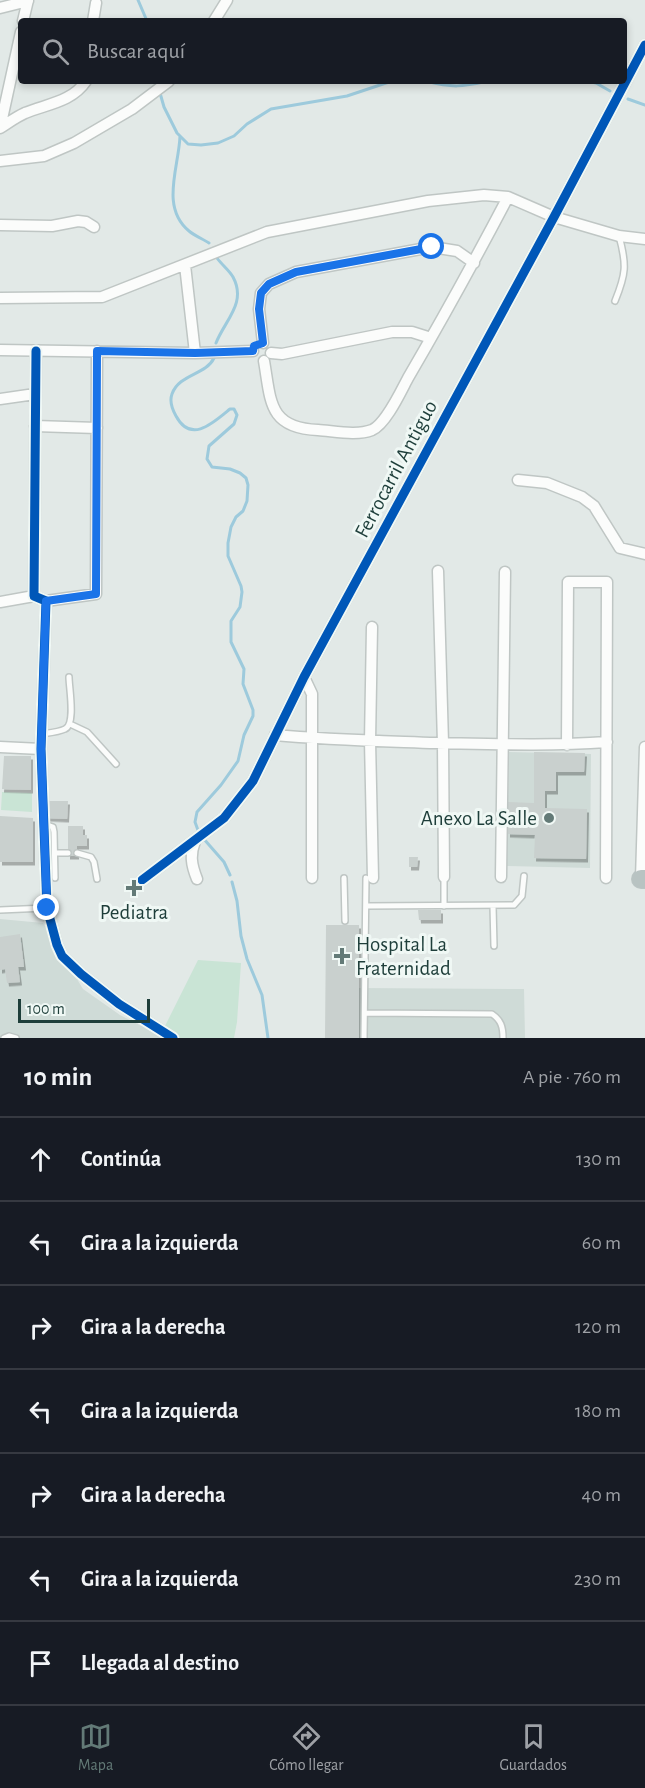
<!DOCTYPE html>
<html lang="es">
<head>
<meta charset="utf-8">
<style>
  body { margin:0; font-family:"Alegreya Sans",sans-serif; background:#242831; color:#f1f3f6 }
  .scale { position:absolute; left:18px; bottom:15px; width:132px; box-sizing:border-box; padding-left:6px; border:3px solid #1e3e3a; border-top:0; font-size:16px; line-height:21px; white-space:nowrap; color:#1e3e3a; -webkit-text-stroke:4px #f0f8f5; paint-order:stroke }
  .stop { position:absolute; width:18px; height:18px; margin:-14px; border:4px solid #1a73e8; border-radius:50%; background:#fff }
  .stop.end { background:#1a73e8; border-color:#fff; box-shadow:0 2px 6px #0008 }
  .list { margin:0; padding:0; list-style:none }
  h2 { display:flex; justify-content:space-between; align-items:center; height:78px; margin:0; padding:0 24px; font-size:26px }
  h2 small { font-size:20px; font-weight:400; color:#9ea1a6 }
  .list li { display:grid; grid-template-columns:39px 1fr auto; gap:18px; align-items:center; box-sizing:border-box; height:84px; padding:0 24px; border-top:2px solid #363941 }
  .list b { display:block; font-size:22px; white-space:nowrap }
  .list em { font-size:20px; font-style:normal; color:#9ea1a6 }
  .icon { flex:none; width:33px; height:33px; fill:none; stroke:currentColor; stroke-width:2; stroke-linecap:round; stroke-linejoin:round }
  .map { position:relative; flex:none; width:645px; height:1038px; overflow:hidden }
  .search { position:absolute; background:#171b24; box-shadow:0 3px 9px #0003; left:18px; right:18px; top:18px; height:66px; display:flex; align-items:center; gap:15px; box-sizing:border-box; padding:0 21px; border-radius:6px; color:#9ea1a6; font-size:22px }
  .sheet { height:666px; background:#171b24 }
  nav { display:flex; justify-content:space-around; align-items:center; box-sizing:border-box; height:84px; border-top:2px solid #363941; background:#171b24; font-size:16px; color:#9ea1a6 }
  nav a { display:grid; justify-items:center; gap:3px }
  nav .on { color:#637a77 }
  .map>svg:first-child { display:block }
  .built { fill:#cfdbd7 }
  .green { fill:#c9e4d5 }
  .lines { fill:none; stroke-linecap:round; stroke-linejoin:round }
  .stream { stroke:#9dcadc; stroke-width:3 }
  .building { fill:#c9d0ce; filter:url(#shadow) }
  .lane-casing { stroke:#bfc6c4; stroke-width:8 }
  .street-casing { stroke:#bfc6c4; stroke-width:13 }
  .highway-casing { stroke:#bbc5c4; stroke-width:20 }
  .lane { stroke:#fbfcfb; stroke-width:5 }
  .street { stroke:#fbfcfb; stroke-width:10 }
  .highway { stroke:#b8c3c2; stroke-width:18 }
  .cycleway-casing { stroke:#f0f8f5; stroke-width:13 }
  .cycleway { stroke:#0057b8; stroke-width:9 }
  .route { stroke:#1a73e8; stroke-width:8 }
  .poi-dot { fill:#637a77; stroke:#f0f8f5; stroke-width:2 }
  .labels { text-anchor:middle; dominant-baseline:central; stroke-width:6; stroke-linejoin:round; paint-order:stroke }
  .street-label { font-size:21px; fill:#1e3e3a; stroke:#f0f8f5 }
  .poi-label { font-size:21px; fill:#1e3e3a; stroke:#f0f8f5; text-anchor:end }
</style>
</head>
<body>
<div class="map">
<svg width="645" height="1038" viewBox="0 0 645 1038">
  <defs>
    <filter id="shadow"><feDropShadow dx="2" dy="3.5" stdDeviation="0" flood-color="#0004"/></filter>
  </defs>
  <rect width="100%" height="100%" fill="#e2e9e7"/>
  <path class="built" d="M509,752l82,2 -1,114 -83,-2z
    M0,919l43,4 40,66 37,26 45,23h-165z
    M359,988l165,1 1,49h-167z"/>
  <path class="green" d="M2,792l30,1v19l-31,-2z
    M198,960l43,3 -4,59 -3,16h-58l-13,-8z"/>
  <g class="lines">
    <path class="stream" d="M138,0l9,21
      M426,81c27,7 35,6 62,0
      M587,81l9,2 14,8
      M160,93l4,14 13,26 11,11 13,1 17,-2 16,-7 13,-12 24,-15 76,-13 45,-15
      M628,99l17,6
      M180,136c-1,31 -20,71 9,95 6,5 14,8 20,12
      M216,343c9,-23 31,-40 17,-66 -4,-7 -11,-12 -16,-19
      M199,833l-4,-11 2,-10 24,-27 17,-24 6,-26 9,-19v-6l-10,-26 1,-15 -13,-27v-21l9,-14 2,-15 -1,-6 -13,-30v-13l3,-16 5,-10 7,-6 4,-10 1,-16 -2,-7 -6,-5 -10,-4 -18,-2 -5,-8 2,-13 25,-22 3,-9 -3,-6h-4c-17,14 -39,35 -54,7 -4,-7 -7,-14 -4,-22 7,-20 34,-19 42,-36
      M203,838l21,24 6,13
      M232,882l5,19 4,35 6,23 15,36 6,43"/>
  </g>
  <path class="building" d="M534,752l51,1 -1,19h-28v19h-11v17l42,1 -1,50 -52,-1 1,-23 -27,-1v-32l26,1z
    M4,756h27v34l-29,-1z
    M48,801h20l-1,18 -19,-1z
    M0,816l33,2v44h-33z
    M68,826h15v9h4v11h-10v10h-9z
    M409,857h9l-1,10h-8z
    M418,910h23v10h-22z
    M326,925h33v113h-34z
    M20,934l4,33h-6l2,15 -13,1 -2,-14 -5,1v-33z"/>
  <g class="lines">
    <defs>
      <path id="lane" d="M615,301c11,-27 12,-36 4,-65
        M70,724l17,8 29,32
        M41,734c7,-1 18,-2 24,-5 11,-5 4,-41 4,-52
        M44,824l9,3 1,5 1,46
        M56,853h12
        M77,853l14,4 3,5 3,17
        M344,878l1,43
        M366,906l148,-1 8,-9 2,-20
        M444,906v-29
        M493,906l1,40
        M0,910l46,-2
        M365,1013l127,1c9,6 11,13 11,24
        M4,1038l5,-2 7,2
        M364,1038l2,-160"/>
      <path id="street" d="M0,8l28,-7
        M23,21l5,-21
        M93,21l3,-18
        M214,21l13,-21
        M0,128c8,-5 16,-11 25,-15 22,-9 47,-11 61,-32
        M0,128l21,-96
        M0,161l44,-5 30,-13 58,-34 37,-28
        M0,225l52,1 26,-5 8,1 8,5
        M185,265l10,88
        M0,298l102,-1 165,-65 161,-31 56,-6 24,2 46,20 65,19 26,3
        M263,343l-4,-34 2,-16 8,-9 27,-12 136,-25 25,4 17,12
        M0,350l195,3 58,-2
        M36,351l-2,245 12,5 -5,148 6,159 10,37 5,11 19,18 38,30 54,34
        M271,353l11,1 110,-22h20l19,6
        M264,361c7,40 4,67 54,69 16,1 39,6 54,0 14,-6 29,-39 36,-52 35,-60 68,-120 100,-181
        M0,399l35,-5
        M35,426l62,2
        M518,480l29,3 35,14 12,9 26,42 25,6
        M438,571l5,172 1,134
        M46,601l50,-7 1,-243
        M0,602l34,-6
        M372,627l-2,114 3,137
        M304,677l8,17v184
        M275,735c54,5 107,6 161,8 57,1 114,3 171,-1
        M567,745l1,-163h39l-1,296
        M0,747l41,2
        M195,841c-5,14 -4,23 2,38
        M501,877l4,-305
        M641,879l4,-132
        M142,880l82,-62 29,-37 51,-104 250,-460 91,-172"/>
      <path id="highway" d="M641,879h4"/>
    </defs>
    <use href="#lane" class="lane-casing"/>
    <use href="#street" class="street-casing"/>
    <use href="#highway" class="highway-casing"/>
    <use href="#lane" class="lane"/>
    <use href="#street" class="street"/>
    <use href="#highway" class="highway"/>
    <defs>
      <path id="cycleway" d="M36,351l-2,245 12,5 -5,148 6,159 10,37 5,11 19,18 38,30 54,34
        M142,880l82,-62 29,-37 51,-104 250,-460 91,-172"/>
    </defs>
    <use href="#cycleway" class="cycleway-casing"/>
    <use href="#cycleway" class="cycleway"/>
  </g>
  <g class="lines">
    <path class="route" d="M47,908l-6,-159 5,-148 50,-7 1,-243 98,2 58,-2 1,-5 9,-3 -4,-34 2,-16 8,-9 27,-12 136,-25"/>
  </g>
  <g class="poi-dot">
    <circle cx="549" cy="818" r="6"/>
    <path d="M131 879h6v6h6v6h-6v6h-6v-6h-6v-6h6z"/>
    <path d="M339 947h6v6h6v6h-6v6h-6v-6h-6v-6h6z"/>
  </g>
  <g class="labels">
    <g class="street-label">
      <text transform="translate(396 469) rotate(-62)">Ferrocarril Antiguo</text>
    </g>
    <g class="poi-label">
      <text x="537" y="818">Anexo La Salle</text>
      <text x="134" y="912" text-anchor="middle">Pediatra</text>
      <text x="356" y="944" text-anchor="start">Hospital La<tspan x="356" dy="24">Fraternidad</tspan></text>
    </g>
  </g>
</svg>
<div class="scale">100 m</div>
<div class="stop" style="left:432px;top:247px"></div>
<div class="stop end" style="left:47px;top:908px"></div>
<div class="search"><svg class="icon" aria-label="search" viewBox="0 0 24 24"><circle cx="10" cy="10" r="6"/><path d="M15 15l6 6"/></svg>Buscar aquí</div>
</div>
<section class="sheet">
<h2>10 min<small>A pie · 760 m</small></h2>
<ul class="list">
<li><svg class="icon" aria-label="ahead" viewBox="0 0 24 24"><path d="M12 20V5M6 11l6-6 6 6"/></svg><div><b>Continúa</b></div><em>130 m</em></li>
<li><svg class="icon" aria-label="left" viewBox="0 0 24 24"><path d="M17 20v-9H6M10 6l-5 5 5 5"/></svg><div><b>Gira a la izquierda</b></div><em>60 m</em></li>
<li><svg class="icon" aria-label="right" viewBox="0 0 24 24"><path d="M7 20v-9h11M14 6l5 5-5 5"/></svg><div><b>Gira a la derecha</b></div><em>120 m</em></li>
<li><svg class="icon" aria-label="left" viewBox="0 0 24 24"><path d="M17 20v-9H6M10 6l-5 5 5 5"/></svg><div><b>Gira a la izquierda</b></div><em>180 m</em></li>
<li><svg class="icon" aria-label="right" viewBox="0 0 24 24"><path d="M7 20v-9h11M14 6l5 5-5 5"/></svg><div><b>Gira a la derecha</b></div><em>40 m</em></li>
<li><svg class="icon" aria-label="left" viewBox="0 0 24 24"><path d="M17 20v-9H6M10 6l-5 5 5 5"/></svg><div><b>Gira a la izquierda</b></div><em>230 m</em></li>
<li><svg class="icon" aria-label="arrive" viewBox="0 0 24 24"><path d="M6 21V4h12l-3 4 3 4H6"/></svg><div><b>Llegada al destino</b></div></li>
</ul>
</section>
<nav>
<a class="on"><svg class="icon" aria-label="map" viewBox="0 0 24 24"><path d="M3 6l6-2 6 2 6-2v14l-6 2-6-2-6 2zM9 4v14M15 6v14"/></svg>Mapa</a>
<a><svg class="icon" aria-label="directions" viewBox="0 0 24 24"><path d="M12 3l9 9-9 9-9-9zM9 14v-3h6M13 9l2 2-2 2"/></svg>Cómo llegar</a>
<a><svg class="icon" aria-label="saved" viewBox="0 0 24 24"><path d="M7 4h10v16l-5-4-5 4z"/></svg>Guardados</a>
</nav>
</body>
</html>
